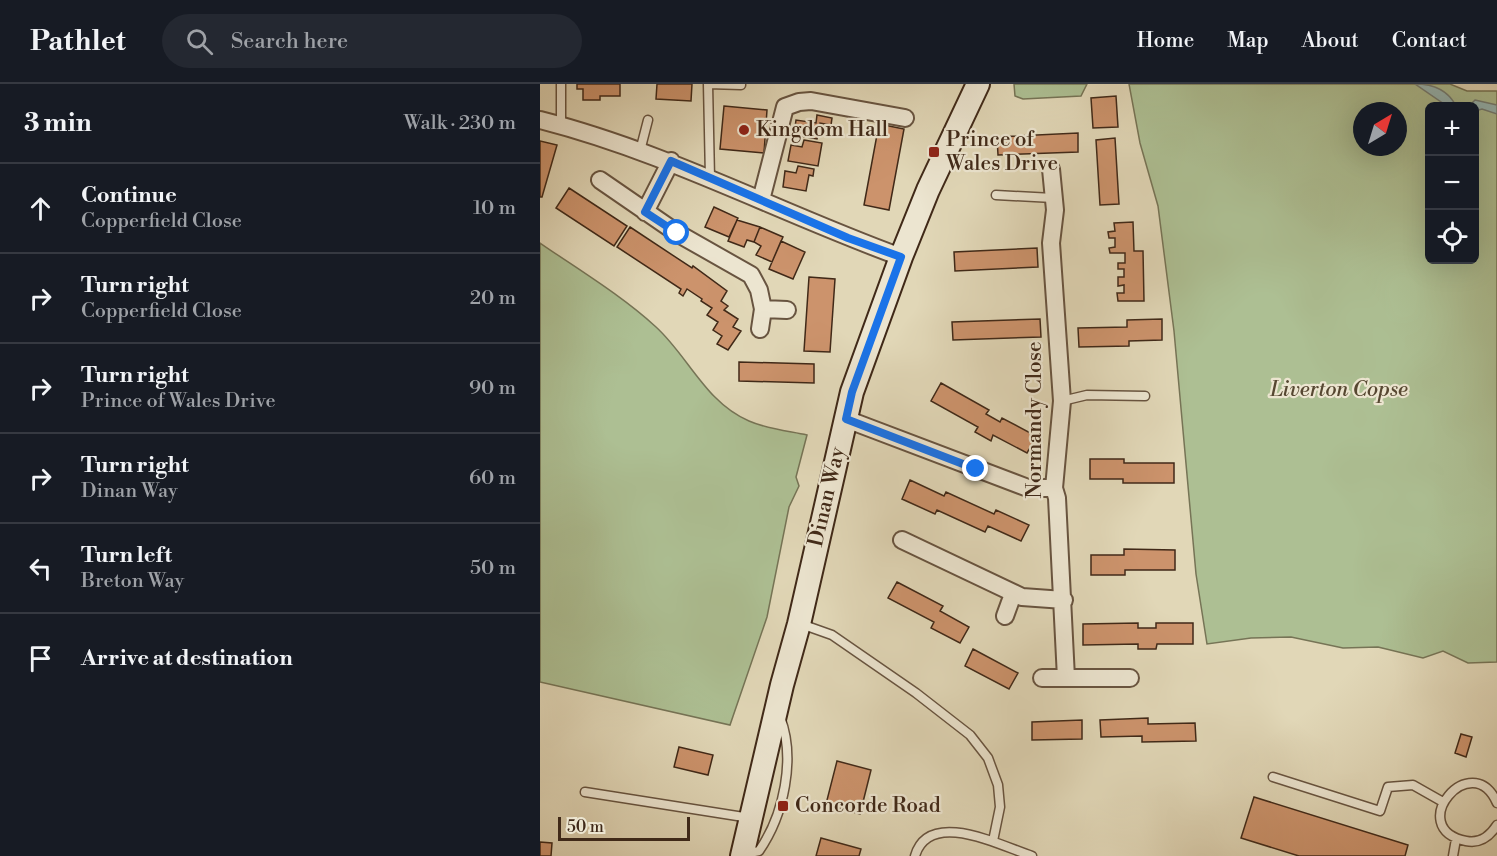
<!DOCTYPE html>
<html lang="en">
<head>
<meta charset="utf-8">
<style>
  body { margin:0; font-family:"Libre Bodoni",serif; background:#242831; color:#f1f3f6 }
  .controls { position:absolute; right:18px; top:18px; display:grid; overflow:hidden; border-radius:9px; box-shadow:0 6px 24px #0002 }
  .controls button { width:54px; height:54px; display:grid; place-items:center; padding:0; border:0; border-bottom:2px solid #363941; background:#171b24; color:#f1f3f6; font:30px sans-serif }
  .compass { position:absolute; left:813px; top:18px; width:54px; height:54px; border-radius:50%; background:#171b24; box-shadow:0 6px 24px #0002; rotate:38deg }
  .scale { position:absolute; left:18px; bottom:15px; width:132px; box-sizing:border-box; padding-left:6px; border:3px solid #402918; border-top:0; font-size:16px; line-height:21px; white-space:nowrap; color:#402918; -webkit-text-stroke:4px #ece5d0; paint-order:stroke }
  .stop { position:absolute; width:18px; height:18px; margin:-14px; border:4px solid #1a73e8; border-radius:50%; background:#fff }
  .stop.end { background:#1a73e8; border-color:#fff; box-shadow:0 2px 6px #0008 }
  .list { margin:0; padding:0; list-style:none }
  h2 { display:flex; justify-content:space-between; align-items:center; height:78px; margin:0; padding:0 24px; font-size:26px }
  h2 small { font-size:20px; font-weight:400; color:#9ea1a6 }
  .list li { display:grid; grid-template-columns:39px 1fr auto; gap:18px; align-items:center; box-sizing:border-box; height:90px; padding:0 24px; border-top:2px solid #363941 }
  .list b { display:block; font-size:22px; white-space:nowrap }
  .list p { margin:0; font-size:20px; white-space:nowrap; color:#9ea1a6 }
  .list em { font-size:20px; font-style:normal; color:#9ea1a6 }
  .icon { flex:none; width:33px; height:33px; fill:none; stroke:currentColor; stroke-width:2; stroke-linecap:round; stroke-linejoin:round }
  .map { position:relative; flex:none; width:957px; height:772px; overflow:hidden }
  header { display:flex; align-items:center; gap:36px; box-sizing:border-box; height:84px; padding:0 30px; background:#171b24; border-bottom:2px solid #363941 }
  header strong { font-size:28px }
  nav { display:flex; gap:33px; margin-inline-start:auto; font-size:21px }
  .search { width:420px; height:54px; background:#242831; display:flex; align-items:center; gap:15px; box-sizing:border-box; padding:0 21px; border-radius:33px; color:#9ea1a6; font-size:22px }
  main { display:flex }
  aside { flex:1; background:#171b24 }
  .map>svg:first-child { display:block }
  .green { fill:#adbf93; stroke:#767456; stroke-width:1.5; fill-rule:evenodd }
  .water { fill:#97b8b6; stroke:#747f77; stroke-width:1.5 }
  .building { fill:#cc936c; stroke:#402918; stroke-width:1.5 }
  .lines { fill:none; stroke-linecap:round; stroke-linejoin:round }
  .lane-casing { stroke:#685440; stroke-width:11 }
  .street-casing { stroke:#685440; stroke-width:20 }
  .secondary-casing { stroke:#402918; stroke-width:26 }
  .lane { stroke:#ece5d0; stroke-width:8 }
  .street { stroke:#ece5d0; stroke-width:16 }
  .secondary { stroke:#ece5d0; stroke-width:22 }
  .route { stroke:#1a73e8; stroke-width:8 }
  .poi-dot { fill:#8f2418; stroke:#ece5d0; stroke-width:2 }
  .labels { text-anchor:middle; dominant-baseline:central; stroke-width:4.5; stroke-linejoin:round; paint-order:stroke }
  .poi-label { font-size:21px; fill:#402918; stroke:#ece5d0; text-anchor:start }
  .park-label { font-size:21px; font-style:italic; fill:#564731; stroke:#ece5d0 }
  .street-label { font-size:21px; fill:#402918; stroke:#ece5d0 }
</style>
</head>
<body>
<header>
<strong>Pathlet</strong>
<div class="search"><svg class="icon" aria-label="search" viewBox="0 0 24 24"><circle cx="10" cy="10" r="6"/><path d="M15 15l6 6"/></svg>Search here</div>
<nav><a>Home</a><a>Map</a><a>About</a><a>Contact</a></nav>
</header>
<main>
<aside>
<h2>3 min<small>Walk · 230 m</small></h2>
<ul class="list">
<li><svg class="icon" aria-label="ahead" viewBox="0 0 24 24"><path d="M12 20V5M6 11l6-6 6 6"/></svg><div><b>Continue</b><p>Copperfield Close</p></div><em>10 m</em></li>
<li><svg class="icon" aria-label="right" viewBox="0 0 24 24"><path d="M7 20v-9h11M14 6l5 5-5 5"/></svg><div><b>Turn right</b><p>Copperfield Close</p></div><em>20 m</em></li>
<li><svg class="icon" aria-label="right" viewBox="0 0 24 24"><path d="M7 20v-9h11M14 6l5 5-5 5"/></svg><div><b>Turn right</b><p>Prince of Wales Drive</p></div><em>90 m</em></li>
<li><svg class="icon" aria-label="right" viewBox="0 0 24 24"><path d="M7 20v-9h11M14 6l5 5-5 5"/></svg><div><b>Turn right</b><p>Dinan Way</p></div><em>60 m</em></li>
<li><svg class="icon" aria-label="left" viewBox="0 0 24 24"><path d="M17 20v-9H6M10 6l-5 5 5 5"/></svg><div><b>Turn left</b><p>Breton Way</p></div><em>50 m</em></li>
<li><svg class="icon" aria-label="arrive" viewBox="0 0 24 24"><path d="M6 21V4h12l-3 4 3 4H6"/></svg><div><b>Arrive at destination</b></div></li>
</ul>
</aside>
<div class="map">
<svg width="957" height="772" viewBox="0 0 957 772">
  <rect width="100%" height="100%" fill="#e1d7b7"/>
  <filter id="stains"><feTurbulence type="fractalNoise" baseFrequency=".00333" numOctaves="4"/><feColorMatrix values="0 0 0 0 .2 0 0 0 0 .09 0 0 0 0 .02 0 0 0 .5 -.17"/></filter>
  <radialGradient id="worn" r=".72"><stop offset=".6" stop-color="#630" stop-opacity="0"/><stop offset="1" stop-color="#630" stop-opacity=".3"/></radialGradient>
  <path class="green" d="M474,0h73l-6,12 -58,3 -8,-3z
    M589,0h321l17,7h30v571l-29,1 -25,-12 -20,7 -45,-11 -35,1 -52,-11 -40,1 -44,6 -11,-70 -22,-243 -16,-125 -18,-63zM890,22h44v154h-44zM822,27h36v36h-36z
    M0,159c39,27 81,52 116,84 32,29 50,76 93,94 18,8 39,10 58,14l-11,42 3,9 -10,21 -22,110 -37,108 -190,-43z"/>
  <path class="water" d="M875,0c19,0 33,6 41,22h-9z
    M935,16l22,5v9l-15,-5 -7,2 -1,-5h-5z"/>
  <path class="building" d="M37,0h43v12h-20v4h-17v-11h-6z
    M117,0h35l-1,17 -35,-2z
    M576,12l2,31 -25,1 -2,-30z
    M184,22l43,4 -3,43 -44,-4z
    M277,31l15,3 -1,7 -11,-2 -3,16 -23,-4 2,-15 20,3z
    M339,40l25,5 -15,81 -25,-5z
    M538,49v19l-80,3 -1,-18z
    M575,54l4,66 -19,1 -4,-65z
    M264,56l18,3 -4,23 -30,-5 3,-16 11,2z
    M0,57l17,4 -15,52h-2z
    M258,82l16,3 -1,7 -4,-1 -3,16 -23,-4 2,-16 11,2z
    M29,104l58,38 -13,20 -58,-38z
    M174,123l24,11 -9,19 -24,-10z
    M197,136l23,7 -6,15 -7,-2 -3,7 -16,-6z
    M593,138l1,29h9l1,50h-26l-1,-8h7v-8l-6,1v-9h6v-8h-6v-6h7v-10h-15l-1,-5 6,-1v-9h-6l-1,-6 7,-1 -1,-8z
    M90,143l62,41 1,-2 34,25 -6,10 7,5 -4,4 14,9 -5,8 8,4 -13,19 -11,-6 5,-8 -9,-6 5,-8 -11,-7 5,-7 -11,-7 1,-2 -15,-10 -4,7 -4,-3 2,-4 -64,-42z
    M220,143l23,10 -11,25 -16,-7 5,-9 -7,-4z
    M241,157l24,11 -12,27 -24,-10z
    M497,164l1,19 -83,4 -1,-19z
    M269,193l26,2 -5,73 -26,-1z
    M500,235l1,18 -88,3 -1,-18z
    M622,235v21l-33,1v5l-50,1 -1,-19 49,-1v-7z
    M199,278l75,2v19l-75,-2z
    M401,299l48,27 -3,4 14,8 2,-4 34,18 -9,17 -34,-18 -2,6 -16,-9 3,-5 -47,-26z
    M550,375h34v4h50v20h-51v-4h-33z
    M370,396l34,16 2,-4 48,22 2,-4 33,15 -8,16 -33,-15 -3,6 -48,-22 -2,4 -33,-15z
    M584,465l51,1v20h-50v5h-34v-20h33z
    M357,498l46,24 -3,5 29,16 -9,16 -29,-15 3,-6 -46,-24z
    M598,539v5h18v-5h37v21h-36l-1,5h-18v-5l-55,1v-21z
    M433,565l45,24 -9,16 -44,-23z
    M608,634v6l47,-1 1,18 -54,1v-6l-41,1 -1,-17z
    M542,636v19l-50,1v-18z
    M921,650l11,3 -6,20 -11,-4z
    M139,663l34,8 -5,20 -34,-8z
    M297,677l34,9 -11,44 -34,-10z
    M714,713l154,48 -3,11h-106l-58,-18z
    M281,754l40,11 -2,7h-43z
    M0,758l12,1 -1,13h-11z"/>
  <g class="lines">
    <defs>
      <path id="lane" d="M21,42v-42
        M100,67l8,-31
        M170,94l-2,-94 33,1
        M456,111l57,3
        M522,317l25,-6 58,1
        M261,540l31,11 84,58 54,42 18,23 10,27 2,22 -7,34
        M733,693l107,34 8,-24 25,-2 30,17
        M45,708l165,26
        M957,719c-25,-57 -94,25 -31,38 14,3 24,-5 31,-16
        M206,770l13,-3c25,-36 37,-93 21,-134
        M375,772c14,-48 86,-10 117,0
        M913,772l3,-17"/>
      <path id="street" d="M0,36c126,32 240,93 361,137
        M511,85l4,41 -4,33 11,158 -8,87 3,10 9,180
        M60,96l77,53 74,42 8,15 4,19 -3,20
        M221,116l24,-93 14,-5 12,-1 94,17
        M105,128l26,-51
        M223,225l24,1
        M306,335l182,69h26
        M362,456l120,57 42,3
        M465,532l8,-22
        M502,594h88"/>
      <path id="secondary" d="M202,772l40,-171 17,-61 53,-232 49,-135 27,-67 50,-106"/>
    </defs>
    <use href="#lane" class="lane-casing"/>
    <use href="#street" class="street-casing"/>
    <use href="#secondary" class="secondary-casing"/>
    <use href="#lane" class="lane"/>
    <use href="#street" class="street"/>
    <use href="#secondary" class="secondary"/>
  </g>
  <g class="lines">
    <path class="route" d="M137,149l-32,-21 26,-51 177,77 53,19 -49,135 -6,27 130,50"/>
  </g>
  <g class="poi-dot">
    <circle cx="204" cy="46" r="6"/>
    <rect x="388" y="62" width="12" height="12" rx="3"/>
    <rect x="237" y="716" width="12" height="12" rx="3"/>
  </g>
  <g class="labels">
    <g class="poi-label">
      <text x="216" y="46">Kingdom Hall</text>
      <text x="406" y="56">Prince of<tspan x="406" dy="24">Wales Drive</tspan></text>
      <text x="255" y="722">Concorde Road</text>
    </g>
    <g class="park-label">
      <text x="799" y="306">Liverton Copse</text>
    </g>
    <g class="street-label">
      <text transform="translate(495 336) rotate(-90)">Normandy Close</text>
      <text transform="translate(287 413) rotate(-77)">Dinan Way</text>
    </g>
  </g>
  <rect width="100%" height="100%" filter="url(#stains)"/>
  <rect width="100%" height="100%" fill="url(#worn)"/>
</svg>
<div class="controls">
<button>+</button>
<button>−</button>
<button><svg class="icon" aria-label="locate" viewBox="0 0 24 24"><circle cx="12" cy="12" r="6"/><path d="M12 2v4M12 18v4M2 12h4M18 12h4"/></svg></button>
</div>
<svg class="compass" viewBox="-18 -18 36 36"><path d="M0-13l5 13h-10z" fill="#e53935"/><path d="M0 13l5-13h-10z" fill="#9ea1a6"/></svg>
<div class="scale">50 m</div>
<div class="stop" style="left:137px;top:149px"></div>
<div class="stop end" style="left:436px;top:385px"></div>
</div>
</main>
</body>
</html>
